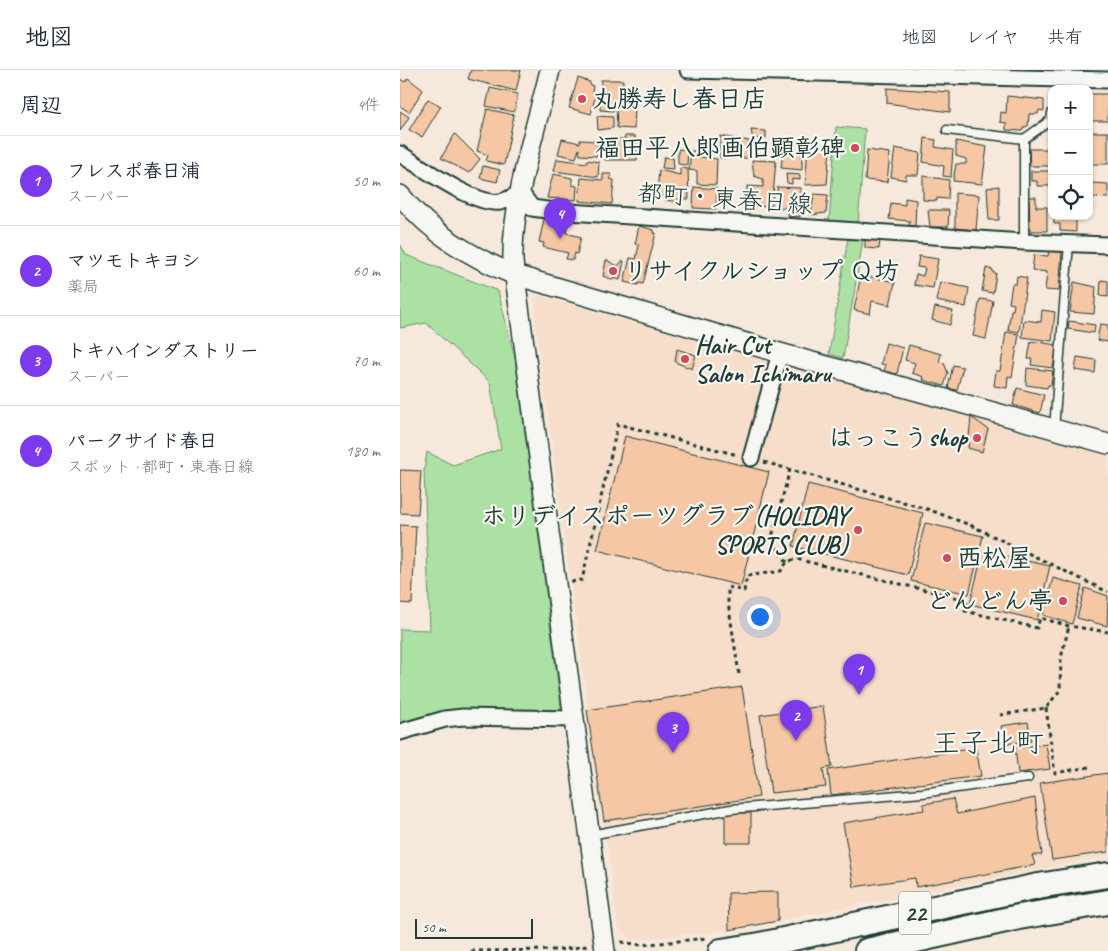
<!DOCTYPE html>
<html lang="ja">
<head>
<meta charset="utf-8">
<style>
  body { margin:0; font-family:Caveat,"Klee One",sans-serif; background:#f2f2f3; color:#1f2937 }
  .controls { position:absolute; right:15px; top:15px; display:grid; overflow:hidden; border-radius:10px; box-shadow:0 1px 4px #0004 }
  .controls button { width:45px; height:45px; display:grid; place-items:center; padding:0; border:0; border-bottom:1px solid #e0e1e3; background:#fff; color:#1f2937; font:25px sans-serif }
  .scale { position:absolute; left:15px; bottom:12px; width:118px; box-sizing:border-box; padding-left:5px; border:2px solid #1f3d34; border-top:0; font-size:14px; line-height:18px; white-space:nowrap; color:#1f3d34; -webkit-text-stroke:4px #f6f6f2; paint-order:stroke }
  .you { position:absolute; left:359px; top:546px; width:18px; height:18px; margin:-12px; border:4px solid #fff; border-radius:50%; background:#1a73e8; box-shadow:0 0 0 8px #1a73e833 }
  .badge { display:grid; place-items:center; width:32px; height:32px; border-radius:50%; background:#7c3aed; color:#fff; font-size:16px; font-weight:700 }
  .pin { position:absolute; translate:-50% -41px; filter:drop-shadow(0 1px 2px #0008) }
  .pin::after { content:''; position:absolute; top:26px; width:18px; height:15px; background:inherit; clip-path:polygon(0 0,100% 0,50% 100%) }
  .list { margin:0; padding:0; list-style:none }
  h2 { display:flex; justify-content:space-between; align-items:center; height:65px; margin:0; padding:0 20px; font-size:21px }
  h2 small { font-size:16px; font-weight:400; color:#747a83 }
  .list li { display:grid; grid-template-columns:32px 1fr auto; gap:15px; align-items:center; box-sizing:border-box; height:90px; padding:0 20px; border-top:1px solid #e0e1e3 }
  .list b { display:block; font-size:19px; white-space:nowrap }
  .list p { margin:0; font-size:16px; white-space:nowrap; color:#747a83 }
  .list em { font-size:16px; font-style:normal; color:#747a83 }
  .icon { flex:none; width:28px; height:28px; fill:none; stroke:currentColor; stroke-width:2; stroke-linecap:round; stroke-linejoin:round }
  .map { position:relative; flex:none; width:708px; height:881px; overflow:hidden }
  header { display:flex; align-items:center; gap:30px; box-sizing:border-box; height:70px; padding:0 25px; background:#fff; border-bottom:1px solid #e0e1e3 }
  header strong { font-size:24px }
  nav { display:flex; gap:28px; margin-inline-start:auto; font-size:18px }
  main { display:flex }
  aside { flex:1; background:#fff }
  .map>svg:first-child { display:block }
  .built { fill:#f6decb }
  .green { fill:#ace1a4; stroke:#668f6c }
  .building { fill:#f6c7a5; stroke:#1f3d34 }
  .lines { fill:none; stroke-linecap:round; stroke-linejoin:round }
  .service-casing { stroke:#1f3d34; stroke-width:11 }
  .minor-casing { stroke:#1f3d34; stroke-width:19 }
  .tertiary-casing { stroke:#1f3d34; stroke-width:22 }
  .primary-casing { stroke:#1f3d34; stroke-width:28 }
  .path { stroke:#1f3d34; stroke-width:3; stroke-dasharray:4 4; stroke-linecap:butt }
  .service { stroke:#f6f6f2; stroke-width:8 }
  .minor { stroke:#f6f6f2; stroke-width:15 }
  .tertiary { stroke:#f6f6f2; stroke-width:19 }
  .primary { stroke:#f6f6f2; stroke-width:24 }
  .poi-dot { fill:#d1495b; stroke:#f6f6f2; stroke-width:2 }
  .labels { text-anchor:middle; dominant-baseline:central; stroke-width:4.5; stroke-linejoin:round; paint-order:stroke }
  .shield { fill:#f6f6f2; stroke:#60746d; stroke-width:1 }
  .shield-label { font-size:24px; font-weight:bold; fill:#1f3d34 }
  .poi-label { font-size:25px; font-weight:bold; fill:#1f3d34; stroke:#f6f6f2; text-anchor:start }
  .street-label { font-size:25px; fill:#1f3d34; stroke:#f6f6f2 }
  .quarter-label { font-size:28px; fill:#1f3d34; stroke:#f6f6f2 }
</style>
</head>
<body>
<header>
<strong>地図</strong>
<nav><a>地図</a><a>レイヤ</a><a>共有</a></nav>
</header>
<main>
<aside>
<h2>周辺<small>4件</small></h2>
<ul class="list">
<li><span class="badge">1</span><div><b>フレスポ春日浦</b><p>スーパー</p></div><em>50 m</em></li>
<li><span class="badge">2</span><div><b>マツモトキヨシ</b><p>薬局</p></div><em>60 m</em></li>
<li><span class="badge">3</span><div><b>トキハインダストリー</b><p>スーパー</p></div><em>70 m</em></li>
<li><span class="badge">4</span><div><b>パークサイド春日</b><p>スポット · 都町・東春日線</p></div><em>180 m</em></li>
</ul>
</aside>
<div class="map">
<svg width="708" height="881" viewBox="0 0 708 881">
  <rect width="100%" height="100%" fill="#f6e8db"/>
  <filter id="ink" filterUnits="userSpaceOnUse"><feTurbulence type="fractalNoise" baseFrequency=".02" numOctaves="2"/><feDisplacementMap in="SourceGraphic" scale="10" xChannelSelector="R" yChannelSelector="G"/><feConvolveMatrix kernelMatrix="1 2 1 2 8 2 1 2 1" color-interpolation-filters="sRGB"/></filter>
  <g filter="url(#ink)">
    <path class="built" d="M136,225l572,161v400l-383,75 -92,9 -15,-13 -83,-605z"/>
    <path class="green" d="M436,57l29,2 -7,96 -29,-2z
      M448,168l15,2 -20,118 -14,-4z
      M0,174l6,11 92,36 17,67 47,356 -162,12v-97l30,1 -6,-159 3,-19 26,13 48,-16 -11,-67 -64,-59 -26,5z"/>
    <path class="building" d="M71,0h50l-5,21 -48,-12z
      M8,8l15,12 -14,22 -9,-6v-27l5,3z
      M178,8l12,4v3l3,1 -1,6 4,1 -5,21 -22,-6z
      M201,10h22v21l-10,1v9l-13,-1z
      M90,18l28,6 -4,18 -28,-6z
      M487,18l63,4v20l-63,-9z
      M689,24h19v27h-19z
      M607,26l37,4v11l-5,-1 -1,4h-9l-1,12 -4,1 -2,4 -16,-1v-7l-6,-1 1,-10 5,1z
      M28,29l13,7 -19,31 -13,-7z
      M216,35l19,2 -1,22 -17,-1z
      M87,39l27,6 -10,50 -18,-4 2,-6 -11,-4z
      M0,41l9,6 -9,14z
      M197,46l16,1v11l-15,2z
      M351,60l15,1v7l-13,1z
      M689,62h19v32h-19z
      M55,64l25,25 -11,14 -28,-15z
      M225,66h10v3h2v21h-32v-21h20z
      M320,66l29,5 -1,17h-28z
      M525,68l11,2 -1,7 18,3 -2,27 -8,-1 1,-10 -21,-4z
      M162,69l18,4v-3l17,1v15l-17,-1 -1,-6 -3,9 -18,-4z
      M556,71l31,6 -5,37 -29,-3 3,-17h10v-5l-10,-3z
      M408,77l22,1 -3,36 -22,1z
      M495,78l25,5 -2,22h-12v5l-15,-3z
      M278,79l10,1 -1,15 -9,-1z
      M629,79h20l1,17h-20z
      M383,80l19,2v18l-21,-2z
      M467,80l23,3 -3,29 -22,-2z
      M291,81h8l1,6 17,2 -1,26 -19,-1v-13l-8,-1z
      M264,87l9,1 1,11 -12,-1z
      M157,89l30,4v-3l12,2 -1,15 -44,-6z
      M352,90l24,1 -4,45 -26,1 1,-21 16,1v-8l-9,-3z
      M83,96l17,4 -3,12 -17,-4z
      M280,98l8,1 1,30h-11v3l-13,-2v-3l-8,-3 2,-24 21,5z
      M631,101h21v15h-15v-5h-6z
      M153,104l19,4v7l5,1 -1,14 -29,-2z
      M203,104h8l-1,5 4,1 -2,24 -33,-3 2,-23 22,2z
      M386,104l14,1v5l-8,-1v5l-5,-1z
      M523,106l26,4 -1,19 -11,-1v3l-14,-1z
      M692,113l16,1v14l-17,-1z
      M599,116v34h-10l-2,-32z
      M294,117l23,2 -1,20 -23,-1z
      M377,117l24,1 -1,29 -12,-1v-8h-10z
      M555,123l24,2 -3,35 -21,-2z
      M414,124l14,1 -2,18 -15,2z
      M629,127h7v10h11v24h-17z
      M505,128l11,2 -1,26h-6l1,-5 -21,-2 2,-16 14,2z
      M528,140h21l-1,17h-18z
      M145,145l24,6 -3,12 15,4 -4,17 -2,-1 -2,7 -7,-1 2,-6 -25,-6 1,-4 -5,-1z
      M654,146h22v16l-16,-1v-7h-6z
      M239,156l15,4v3h2l-13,51 -4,-1 -1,2 -14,-3 6,-24 6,1 3,-14 -4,-1z
      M465,169l15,1 -1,9 -14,-1z
      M649,180l13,1 -3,40 -14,-1 2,-18 -15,-2 2,-15 14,1z
      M519,186l19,3 -5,29 -19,-3 2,-11 7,2 2,-8 -8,-1z
      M206,190l12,6 4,-5h2l-4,19 -7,-2v2l-10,-4z
      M586,198l7,2v3h3l-3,20 -11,-2z
      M461,205l34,7 -5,23 -18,-4 -2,13 -16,-4z
      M617,206l10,2 -8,54 -11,-2 3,-20h2l1,-6 -5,-1 3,-19h4z
      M701,210l7,1v16l-8,-1z
      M540,212l29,6 -3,19 -30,-6z
      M674,212l22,5 -2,27 -24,-2z
      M580,229l13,2 -7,38 -13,-3z
      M535,237l18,4 -3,14 -18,-5z
      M642,240l13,2 -3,29 -30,-4 2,-17 17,2z
      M669,251l26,4 -1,8 -26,-4z
      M700,254l8,1v17l-11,-2z
      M606,262l13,2 -7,43 -4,-1 -1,12 -13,-2 2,-15h4z
      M631,271l26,4 -4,23 -22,-3 1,-6h-4z
      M486,273l17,5 -6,26 -13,-3 2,-6 -5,-1z
      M509,275l32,9 -2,8 5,1 4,10 -4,13 -21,-6 1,-3 -12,-4 3,-10 -10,-3z
      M277,279l19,6 -4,14 -17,-7z
      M677,287l19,3 -1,13 -20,-3z
      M553,295l10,2 -6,23 -9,-2z
      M627,298l26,3 -2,14h-3l-1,3 -21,-3z
      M617,318l27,7 -4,18 -27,-8z
      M571,347l17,12 -6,23 -14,-4z
      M225,366l144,36 -28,114 -144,-36z
      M0,400l21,1 -3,43 -18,-1z
      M408,414l115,29 -15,62 -115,-29z
      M525,453l58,13 -14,58 -58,-13z
      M0,455l16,1 -4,78 -12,-1z
      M583,481l67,15 -13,54 -67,-16z
      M653,508l29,8 -10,38 -29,-9z
      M685,518l23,8 -1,30 -30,-8z
      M342,617l17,110 -155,24 -17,-111z
      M423,636l9,61 -9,2 3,18 -55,6 -11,-78z
      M628,652l3,19 -27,3 -3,-18z
      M646,674l4,25 -32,4 -3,-25z
      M576,678l5,28 -150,19 -3,-25z
      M708,703v79l-56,8 -12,-77z
      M635,728l7,57h-10l3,10 -119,22 -1,-9 -61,9 -11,-64 81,-13 -1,-6 30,-5 4,15z
      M325,743h26v30h-26z
      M378,822v29l-49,9 -1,-37z"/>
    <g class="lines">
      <defs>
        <path id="service" d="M547,60l77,9 27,-19 1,-7
          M624,69v103
          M654,358l15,-184
          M190,765l141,-26 191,-16 106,-15"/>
        <path id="minor" d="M288,0l420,10
          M0,84c22,13 75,52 100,48 7,-1 14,-6 21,-9l11,15 22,3 470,31 84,3
          M351,388l29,-105
          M0,662l45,-13 18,-2 111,2"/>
        <path id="tertiary" d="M150,0c-14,58 -39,134 -37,192l92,689
          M0,125c32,39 69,61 115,80l265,78 328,91"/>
        <path id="primary" d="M321,881l39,-6 278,-59 70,-11
          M467,881l152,-34 89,-15"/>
      </defs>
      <use href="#service" class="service-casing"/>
      <use href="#minor" class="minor-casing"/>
      <use href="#tertiary" class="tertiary-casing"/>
      <use href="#primary" class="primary-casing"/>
      <path class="path" d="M364,392l163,47 43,16 138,67
        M387,492l-13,-17 -2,-8 18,-68
        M171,512l11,-2 36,-156 120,31
        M339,604l-11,-72v-15l16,4 3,-15 34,-5 6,-9 9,-3 171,41 -2,11 72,17 3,-10 29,8 39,6
        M646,638l9,65 34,-6
        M600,645l46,-7 14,-18 1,-32 8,-32
        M221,872l20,3 66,-7
        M71,881l87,-1 29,-4"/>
      <use href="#service" class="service"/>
      <use href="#minor" class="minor"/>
      <use href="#tertiary" class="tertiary"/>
      <use href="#primary" class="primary"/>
    </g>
  </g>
  <g class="poi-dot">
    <circle cx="182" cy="29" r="5"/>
    <circle cx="455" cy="78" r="5"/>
    <circle cx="213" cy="201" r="5"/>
    <circle cx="285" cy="289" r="5"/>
    <circle cx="577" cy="368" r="5"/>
    <circle cx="458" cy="460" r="5"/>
    <circle cx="547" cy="488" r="5"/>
    <circle cx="663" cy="531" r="5"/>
  </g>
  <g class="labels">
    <rect class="shield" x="499" y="821.5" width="32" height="43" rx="4"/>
    <g class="shield-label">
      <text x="515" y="843">22</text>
    </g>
    <g class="poi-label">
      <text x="192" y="29">丸勝寿し春日店</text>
      <text x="445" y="78" text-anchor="end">福田平八郎画伯顕彰碑</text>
      <text x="223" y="201">リサイクルショップ Ｑ坊</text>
      <text x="295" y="275">Hair Cut<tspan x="295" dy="29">Salon Ichimaru</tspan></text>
      <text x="567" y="368" text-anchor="end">はっこうshop</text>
      <text x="448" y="446" text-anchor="end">ホリデイスポーツグラブ(HOLIDAY<tspan x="448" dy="29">SPORTS CLUB)</tspan></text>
      <text x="557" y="488">西松屋</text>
      <text x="653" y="531" text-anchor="end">どんどん亭</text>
    </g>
    <g class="street-label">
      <text transform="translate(325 129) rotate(4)">都町・東春日線</text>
    </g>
    <g class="quarter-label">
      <text x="588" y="672">王子北町</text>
    </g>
  </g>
</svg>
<div class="controls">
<button>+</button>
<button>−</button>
<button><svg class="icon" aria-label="locate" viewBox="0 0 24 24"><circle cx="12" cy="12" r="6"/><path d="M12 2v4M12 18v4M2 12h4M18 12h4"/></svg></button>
</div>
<div class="scale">50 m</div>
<div class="you"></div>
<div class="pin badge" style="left:459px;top:625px">1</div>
<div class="pin badge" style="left:396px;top:671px">2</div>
<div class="pin badge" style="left:273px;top:683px">3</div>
<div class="pin badge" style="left:160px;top:169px">4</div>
</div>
</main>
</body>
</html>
